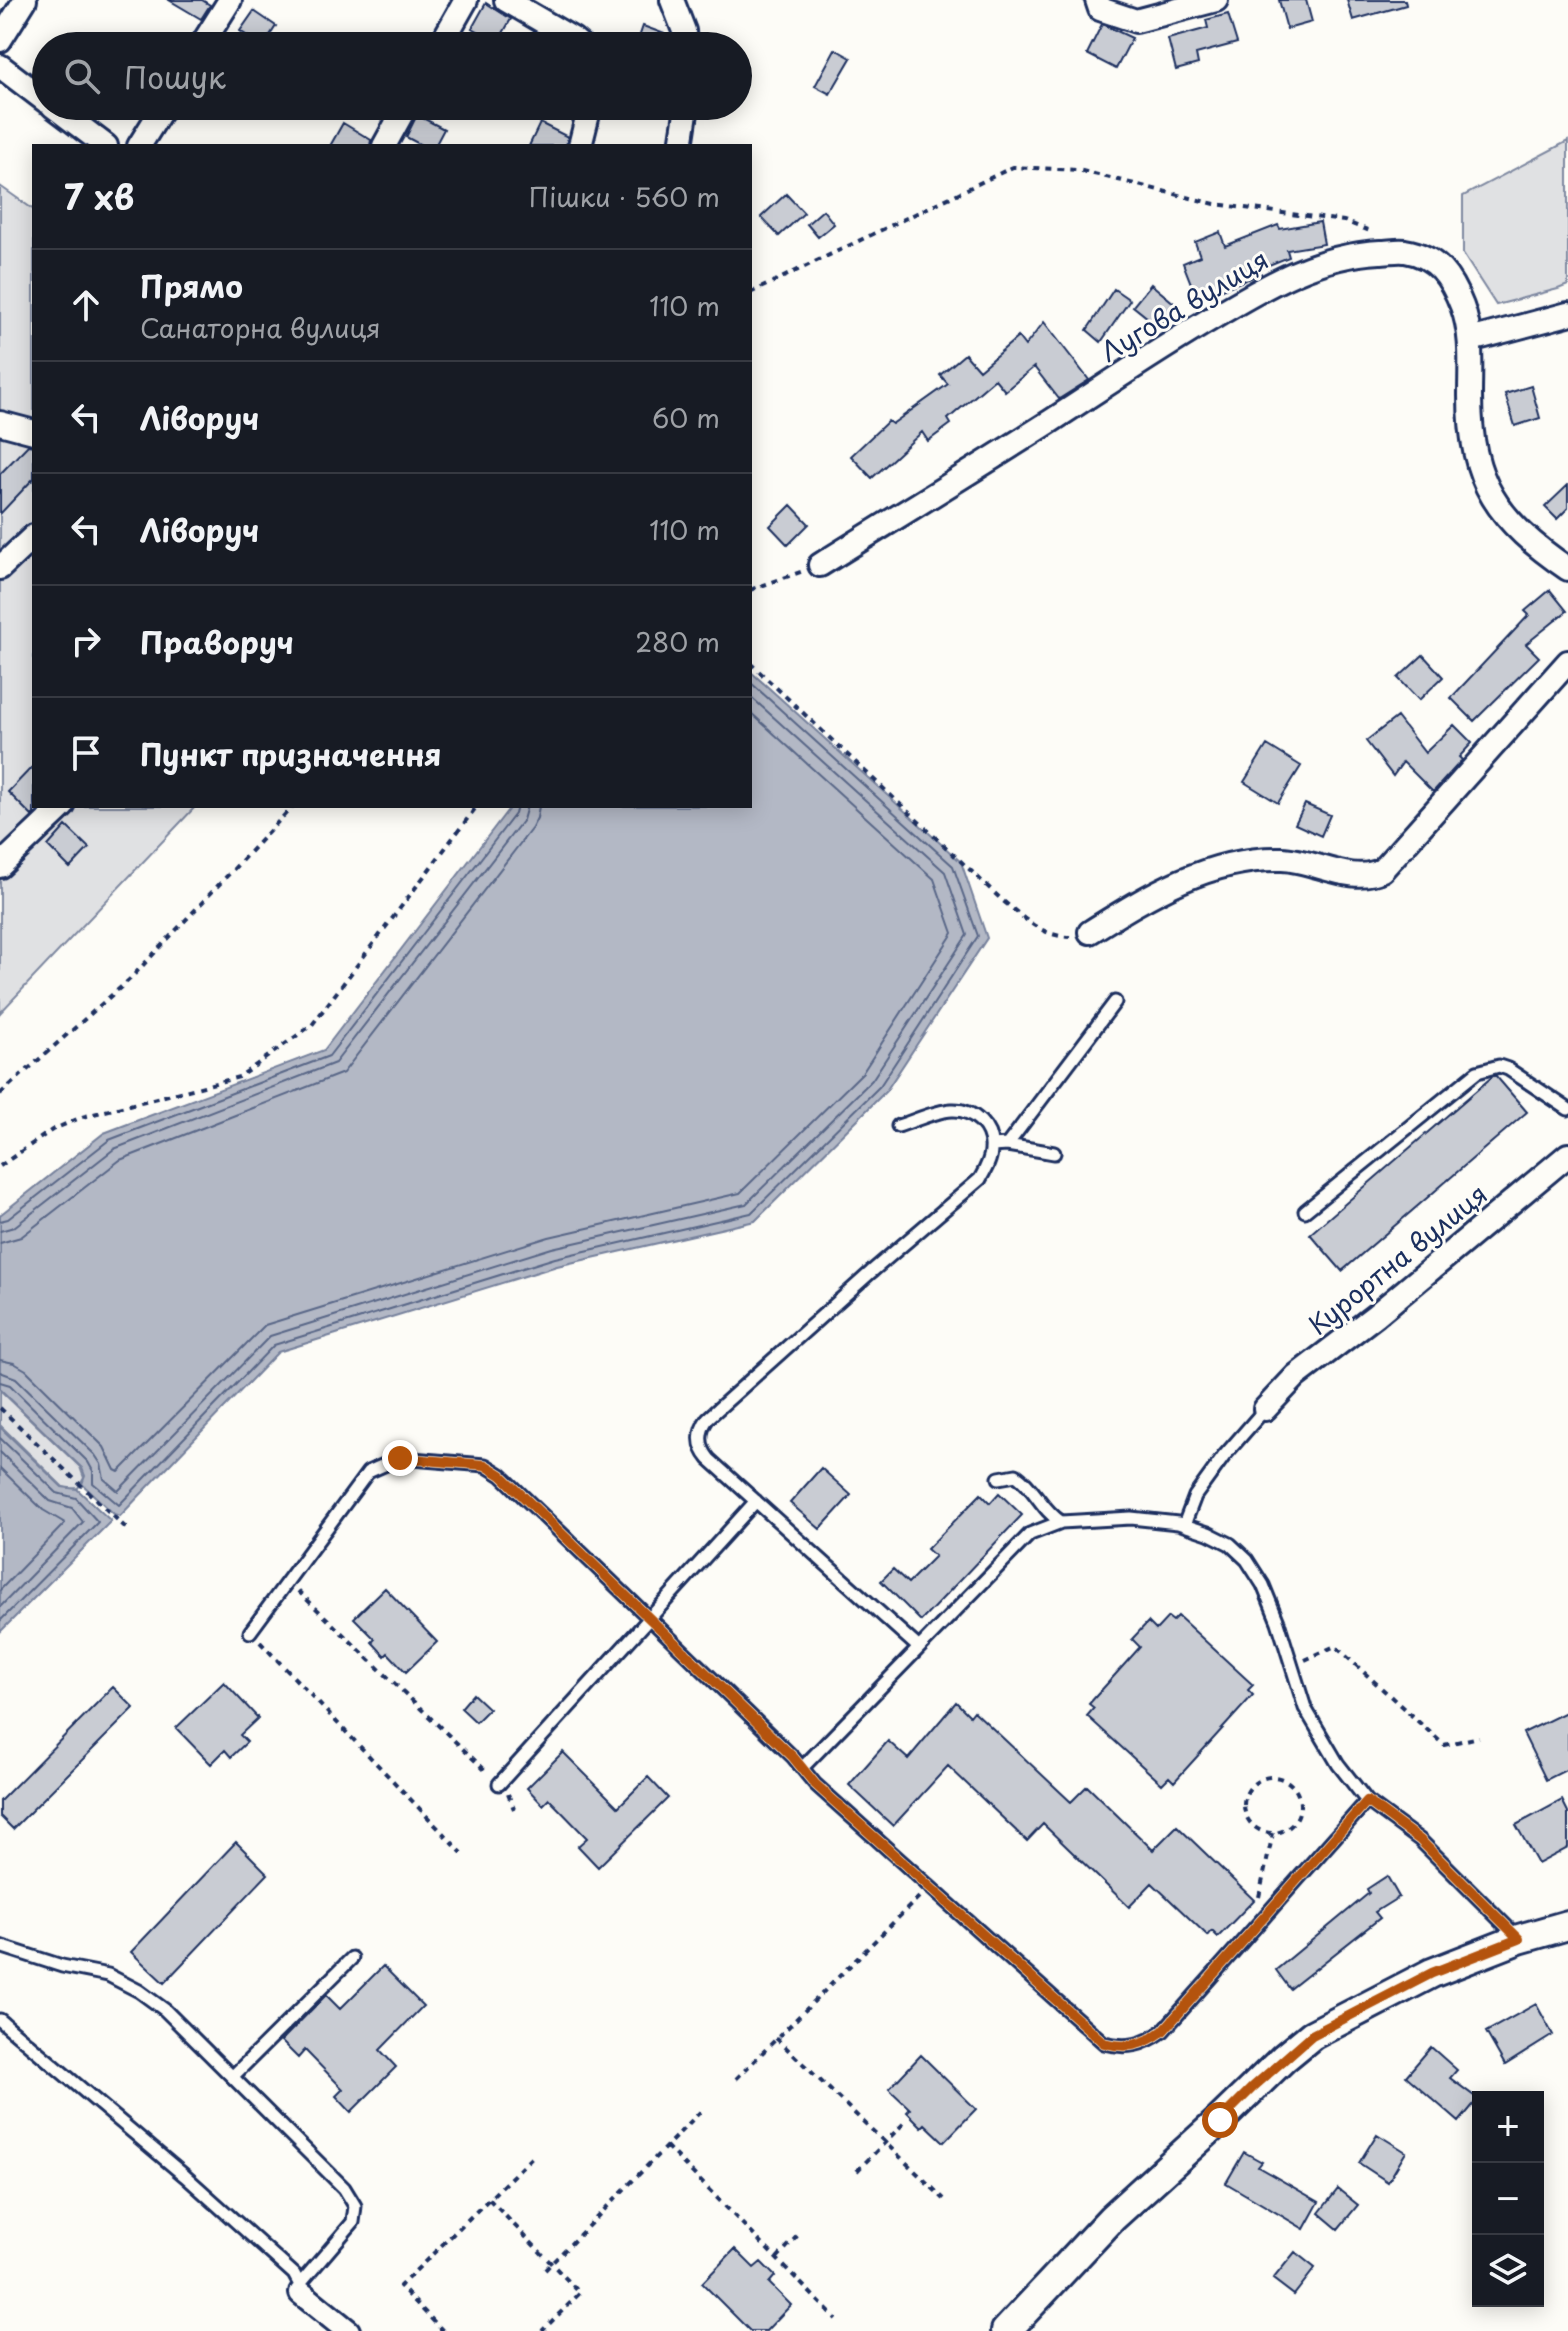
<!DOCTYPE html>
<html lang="uk">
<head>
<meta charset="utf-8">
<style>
  body { margin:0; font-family:"Playpen Sans",sans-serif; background:#242831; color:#f1f3f6 }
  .controls { position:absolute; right:24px; bottom:24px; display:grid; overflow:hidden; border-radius:0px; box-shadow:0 4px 20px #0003 }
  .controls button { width:72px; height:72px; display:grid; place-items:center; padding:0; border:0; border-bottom:2px solid #363941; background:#171b24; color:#f1f3f6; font:40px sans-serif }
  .stop { position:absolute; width:24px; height:24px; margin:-18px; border:6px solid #b45309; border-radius:50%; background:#fff }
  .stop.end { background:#b45309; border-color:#fff; box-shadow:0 2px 8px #0008 }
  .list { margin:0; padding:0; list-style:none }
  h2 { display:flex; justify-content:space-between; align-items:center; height:104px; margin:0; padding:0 32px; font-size:34px }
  h2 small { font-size:26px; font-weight:400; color:#9ea1a6 }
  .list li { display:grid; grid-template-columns:52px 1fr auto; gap:24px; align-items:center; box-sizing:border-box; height:112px; padding:0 32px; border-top:2px solid #363941 }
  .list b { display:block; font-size:30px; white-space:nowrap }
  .list p { margin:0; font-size:26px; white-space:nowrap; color:#9ea1a6 }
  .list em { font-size:26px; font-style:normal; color:#9ea1a6 }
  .icon { flex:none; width:44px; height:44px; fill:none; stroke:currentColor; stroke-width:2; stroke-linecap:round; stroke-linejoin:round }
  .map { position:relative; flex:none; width:1568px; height:2331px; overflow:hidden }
  .search { position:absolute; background:#171b24; box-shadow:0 4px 20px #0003; left:32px; top:32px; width:720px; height:88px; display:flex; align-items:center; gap:20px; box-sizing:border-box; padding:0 28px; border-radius:44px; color:#9ea1a6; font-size:30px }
  .panel { position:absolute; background:#171b24; box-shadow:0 4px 20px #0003; left:32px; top:144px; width:720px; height:664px; border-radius:0px }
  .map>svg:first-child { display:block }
  .green { fill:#e0e1e3; stroke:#7e88a0; stroke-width:2 }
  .water { fill:#b3b8c5; stroke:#76819c; stroke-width:2 }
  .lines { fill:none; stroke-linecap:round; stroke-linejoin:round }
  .shore { stroke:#586687; stroke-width:2 }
  .building { fill:#c9ccd3; stroke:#1b2f5e; stroke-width:2 }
  .service-casing { stroke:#1b2f5e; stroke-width:17 }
  .minor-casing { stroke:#1b2f5e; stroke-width:28 }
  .tertiary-casing { stroke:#1b2f5e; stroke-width:34 }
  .path { stroke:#1b2f5e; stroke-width:4; stroke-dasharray:6 6; stroke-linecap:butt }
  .service { stroke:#fdfcf7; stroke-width:11 }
  .minor { stroke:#fdfcf7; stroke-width:22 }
  .tertiary { stroke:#fdfcf7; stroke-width:28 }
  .route { stroke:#b45309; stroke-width:10 }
  .labels { text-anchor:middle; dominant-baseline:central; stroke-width:6; stroke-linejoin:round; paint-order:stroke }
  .street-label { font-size:26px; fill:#1b2f5e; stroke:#fdfcf7 }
</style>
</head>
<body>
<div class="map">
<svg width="1568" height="2331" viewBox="0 0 1568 2331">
  <rect width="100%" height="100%" fill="#fdfcf7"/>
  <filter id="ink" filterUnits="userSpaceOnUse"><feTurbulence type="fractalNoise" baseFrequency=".0125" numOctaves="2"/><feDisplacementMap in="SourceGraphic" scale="16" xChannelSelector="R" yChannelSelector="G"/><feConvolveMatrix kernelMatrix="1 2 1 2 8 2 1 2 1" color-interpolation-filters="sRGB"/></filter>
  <g filter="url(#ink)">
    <path class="green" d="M1568,141v144l-10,4 -62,16 -33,-51v-58z
      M0,186l34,24v596h162l-196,207z
      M0,1390l80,77 4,11 -6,10 -8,1 -7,-2 -63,-62z"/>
    <path class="water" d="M750,671l211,191 26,76 -101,153 -131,130 -198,45 -279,86 -158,164 -6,-2 -32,-30 3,-8 -3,-8 -82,-79v-174l104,-82 220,-83 187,-244h239z
      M0,1427l62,60 15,2 34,32 -111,111z"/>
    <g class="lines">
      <path class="shore" d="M0,1221l8,-2 101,-79 220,-84 186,-242 2,-8
        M0,1231l14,-4 100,-78 221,-86 188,-243 4,-14
        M0,1243l21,-6 99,-77 223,-87 189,-245 5,-10 2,-12
        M0,1360l14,3 12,7 78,77 11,23 4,2 146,-147 284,-88 191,-44 123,-121 90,-139 -19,-54 -184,-167
        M0,1372l16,6 79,77 6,9 3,15 14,12 152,-155 282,-88 194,-44 126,-124 95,-145 -22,-63 -195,-176
        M0,1382l10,3 78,77 5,9v12l26,22 155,-160 281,-87 196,-45 129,-127 98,-150 -25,-70 -203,-184
        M0,1438l57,55 19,5 22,24 -98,99
        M0,1452l50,49 22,7 11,14 -83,85
        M0,1468l43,42 22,13 -65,67"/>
    </g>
    <path class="building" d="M169,0h33l8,5 -9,14z
      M1279,0h27l6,22 -25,7z
      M1347,0h58l1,5 -53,15z
      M486,3l25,16 -13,23 -26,-14z
      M254,11l22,15 -13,20 -23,-15z
      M1228,14l9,29 -41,11 2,10 -22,6 -8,-31 40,-11 -2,-8z
      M1102,24l30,14 -16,31 -29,-15z
      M643,26l27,10 1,10h-35z
      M835,49l16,9 -21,36 -15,-8z
      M417,115l27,14 -9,17h-12l-17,-9z
      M343,123l28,17 -1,6h-40z
      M540,123l28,14 -2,9h-37z
      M786,194l18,19 -25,23 -18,-19z
      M823,210l11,14 -16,13 -11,-13z
      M1320,222l4,22 -37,6 2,7 -30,12 2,5 -64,25 -14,-36 17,-7 -5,-14 25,-10 5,14 53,-21 2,4z
      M1151,284l24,20 -17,22 -25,-20z
      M1114,289l16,11 -29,42 -14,-12z
      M1044,322l45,58 -30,19 -25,-32 -29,24 -10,-12 -47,40 3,5 -23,17 -6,-9 -50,46 -21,-22 37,-35 4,3 56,-40 -8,-9 25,-21 14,16 39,-33 7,9z
      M1531,386l9,32 -25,8 -10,-32z
      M28,445l6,1v32l-34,36v-40z
      M1568,485v23l-11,11 -12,-12z
      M791,505l18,19 -21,21 -18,-19z
      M1550,590l17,21 -41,33 13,13 -65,64 -23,-23 78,-83 -4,-4z
      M1423,655l20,22 -24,23 -21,-22z
      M1397,717l28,36 29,-28 18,18 -13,14 3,3 -29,32 -30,-30 -10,14 -27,-35z
      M1267,745l34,21 -23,37 -34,-21z
      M34,765v49l-2,2 -24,-24z
      M1305,804l25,11 -9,21 -26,-12z
      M66,826l23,22 -19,20 -22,-22z
      M1493,1076h3l31,36 -185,159 -32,-37z
      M821,1468l30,27 -31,34 -30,-26z
      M999,1493l23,22 -101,106 -40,-40 12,-12 15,14 27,-27 -8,-7 54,-55 9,9z
      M385,1588l52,54 -31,30 -18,-19 -3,3 -13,-14 3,-3 -21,-21z
      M1178,1616l75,69 -5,5 5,5 -79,87 -5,-5 -7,7 -75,-68 7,-8 -5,-4 51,-57 -8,-8 16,-17 8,8 12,-13 5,4z
      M224,1682l34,36 -18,17 7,7 -16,15 -6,-7 -14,14 -35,-36z
      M113,1687l21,21 -121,121 -13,-13v-15z
      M473,1694l16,15 -13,13 -15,-14z
      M956,1702l14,14 4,-5 97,91 16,-16 66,64 24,-24 77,74 -36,37 -6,-6 -4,5 -56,-53 -23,24 -86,-83 -16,17 -79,-75 -55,60 -44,-41 39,-44 20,18z
      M1568,1711v58l-22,11 -23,-47z
      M563,1752l55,55 30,-30 20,21 -70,69 -20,-21 9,-8 -38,-39 -6,6 -16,-17z
      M1562,1800l6,12v36l-30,16 -22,-39z
      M236,1842l32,32 -104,109 -33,-31z
      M1387,1876l12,21 -24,15 5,6 -90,71 -14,-19 93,-77 -2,-4z
      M383,1966l40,40 -43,44 16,17 -45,45 -15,-16 7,-7 -38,-39 -7,8 -17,-17 45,-46 14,14z
      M1536,2004l17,31 -48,30 -19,-33z
      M1431,2047l26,23 -7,8 28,21 -19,23 -53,-46z
      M921,2055l55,54 -32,33 -19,-18 -3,3 -15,-15 3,-3 -21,-20z
      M1377,2134l29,18 -18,30 -29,-19z
      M1244,2152l18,10 -4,5 61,35 -15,27 -78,-46z
      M1338,2189l20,16 -20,24 -19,-16z
      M735,2249l19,19 7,-6 14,14 -6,7 22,22 -25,26h-16l-48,-48z
      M1295,2252l20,16 -21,27 -21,-16z"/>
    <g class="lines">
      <defs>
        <path id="service" d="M898,1126c17,-5 36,-15 54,-16 22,-1 41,18 39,40 0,10 -6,20 -11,29l-109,93 -163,146c-10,14 -10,28 1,41l209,188
          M1007,1145l47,8
          M992,1146l15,-1 108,-143
          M1305,1211l172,-139 22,-6 9,3 60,40
          M999,1478l17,-3c19,13 25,34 45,47
          M1184,1525l11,-29 29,-40 41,-47
          M250,1632l118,-160 32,-14 85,7 16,10 292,282 22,27 289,259c23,6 40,2 59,-12l204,-230
          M802,1768l228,-234 31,-12 70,-4 47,5 30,10 22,11 17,16 16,25 15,37 27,86 33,56 29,37 53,39 97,97
          M499,1784l257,-283
          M0,1946l62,20 46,9 31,16 26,19 179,178 11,18 -2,16 -53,62
          M0,2020l185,156 109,98 7,13
          M233,2076l119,-118"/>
        <path id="minor" d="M506,0l67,39 8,7
          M672,0l12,31 1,15
          M1097,0l3,9 36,12 80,-21
          M0,40l25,-40
          M201,46l29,-46
          M440,46l26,-46
          M0,66l46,35
          M53,106l53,40
          M139,146l25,-40
          M384,146l22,-40
          M580,146l10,-40
          M681,146l6,-40
          M1470,340l98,-26
          M0,423l34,9
          M820,565c77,-48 154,-95 231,-144 54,-35 107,-71 163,-104 52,-31 103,-62 166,-65 8,0 17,-2 25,-1 32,5 46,27 57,55 11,29 8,59 8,90 0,87 28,125 98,173
          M0,568l34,-32
          M0,866l63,-60
          M1090,932c59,-37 120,-75 192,-73 33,1 69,26 100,11l186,-208
          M1265,1409l31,-33 80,-61 192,-160
          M301,2293l47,38"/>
        <path id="tertiary" d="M1006,2331l106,-113 108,-98 64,-62 28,-23 120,-62 87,-34 49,-14"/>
      </defs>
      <use href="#service" class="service-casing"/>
      <use href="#minor" class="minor-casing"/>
      <use href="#tertiary" class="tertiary-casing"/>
      <path class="path" d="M750,293l263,-126 65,3 137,34 129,17 26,10
        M750,590l53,-19
        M750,663l252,237c22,18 39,36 68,37
        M0,1094l130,-115 163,-173
        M0,1166l52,-36 30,-13 157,-40 73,-52 165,-219
        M0,1408l128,122
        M298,1591l190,182
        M260,1642l202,211
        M1305,1660l30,-14 109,99 35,-8
        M1244 1805a28 28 0 1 1 56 0a28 28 0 1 1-56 0Z
        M508,1794l6,15
        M1259,1897l14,-64
        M776,2038l168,161
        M736,2079l183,-182
        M666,2146l170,173
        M857,2171l47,-48
        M489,2199l91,94 -38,38
        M777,2258l22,-24
        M545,2270l156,-159
        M443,2331l-43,-45 132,-129"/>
      <use href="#service" class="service"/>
      <use href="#minor" class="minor"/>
      <use href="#tertiary" class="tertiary"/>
    </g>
  </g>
  <g class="lines" filter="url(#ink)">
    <path class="route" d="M400,1458l85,7 16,10 292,282 22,27 289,259c23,6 40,2 59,-12l204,-230 53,39 99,99 -87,34 -120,62 -59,52 -33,33"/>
  </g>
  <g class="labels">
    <g class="street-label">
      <text transform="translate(1184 305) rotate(-31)">Лугова вулиця</text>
      <text transform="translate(1397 1259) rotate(-39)">Курортна вулиця</text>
    </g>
  </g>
</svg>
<div class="controls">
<button>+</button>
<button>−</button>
<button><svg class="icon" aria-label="layers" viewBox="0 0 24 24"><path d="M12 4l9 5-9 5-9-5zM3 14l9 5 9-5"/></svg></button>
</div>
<div class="stop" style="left:1220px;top:2120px"></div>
<div class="stop end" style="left:400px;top:1458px"></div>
<div class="search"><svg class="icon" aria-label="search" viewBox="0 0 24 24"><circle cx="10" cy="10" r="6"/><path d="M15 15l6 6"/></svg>Пошук</div>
<section class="panel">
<h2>7 хв<small>Пішки · 560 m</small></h2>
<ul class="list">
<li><svg class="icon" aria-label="ahead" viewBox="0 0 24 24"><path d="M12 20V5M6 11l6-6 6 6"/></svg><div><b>Прямо</b><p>Санаторна вулиця</p></div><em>110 m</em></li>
<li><svg class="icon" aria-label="left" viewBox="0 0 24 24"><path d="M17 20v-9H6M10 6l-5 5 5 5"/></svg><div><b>Ліворуч</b></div><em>60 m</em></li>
<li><svg class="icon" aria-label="left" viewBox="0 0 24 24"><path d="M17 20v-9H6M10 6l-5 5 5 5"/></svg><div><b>Ліворуч</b></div><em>110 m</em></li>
<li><svg class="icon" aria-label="right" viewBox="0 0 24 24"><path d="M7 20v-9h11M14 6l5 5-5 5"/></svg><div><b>Праворуч</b></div><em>280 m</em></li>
<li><svg class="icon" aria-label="arrive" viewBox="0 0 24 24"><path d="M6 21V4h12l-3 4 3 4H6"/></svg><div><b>Пункт призначення</b></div></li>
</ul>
</section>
</div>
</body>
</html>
